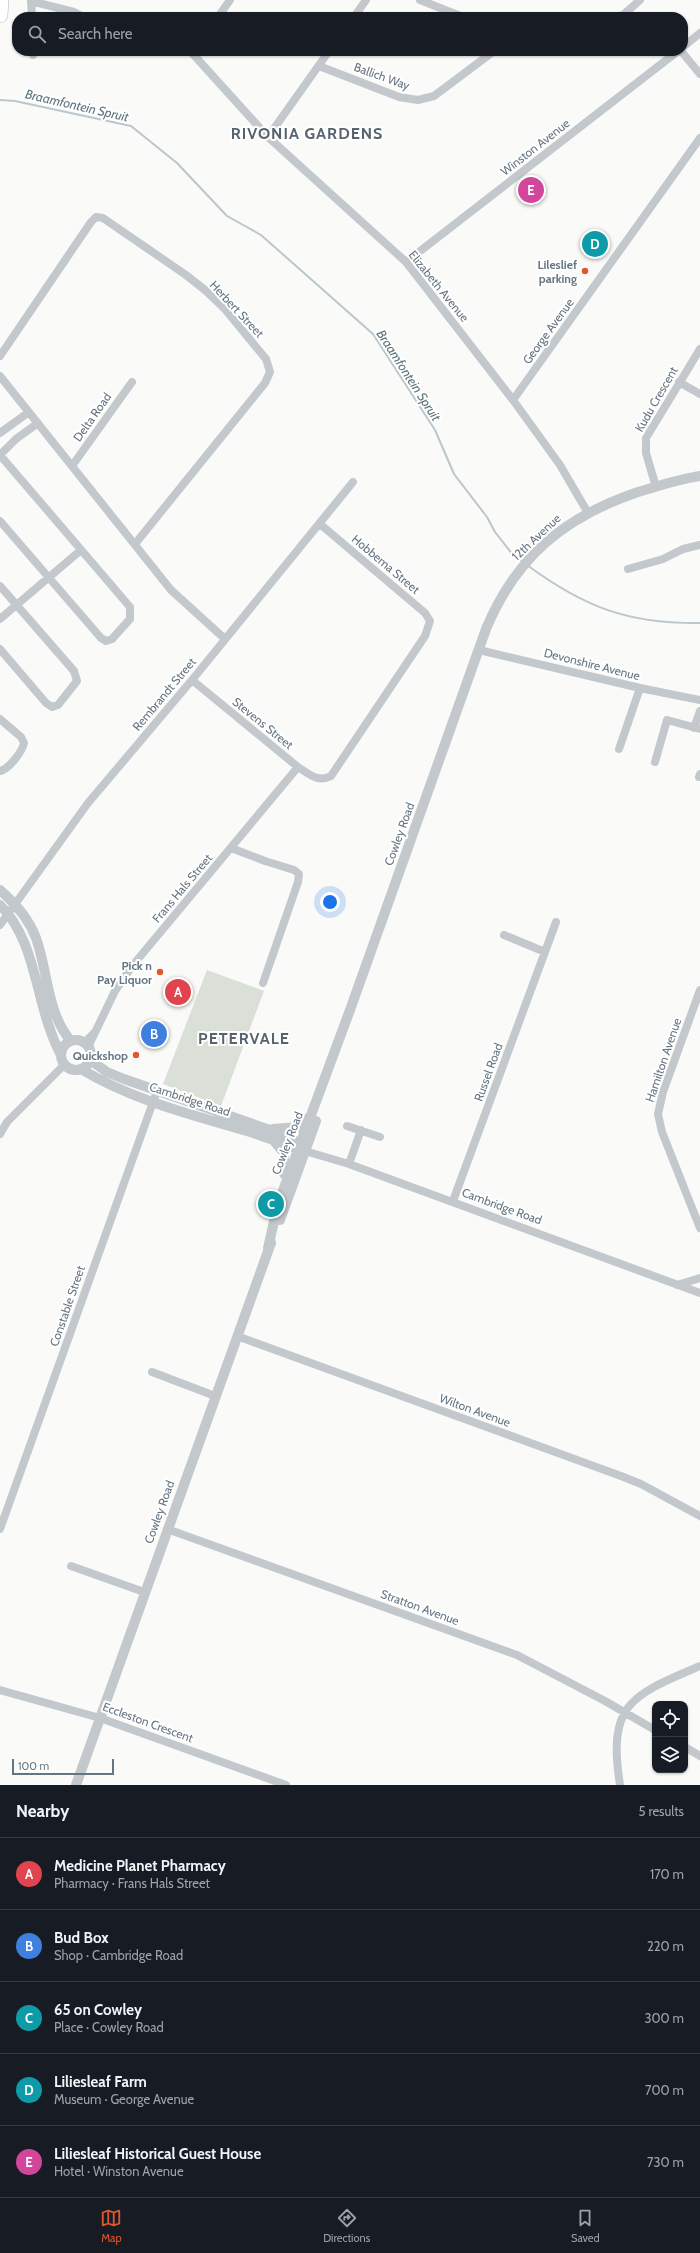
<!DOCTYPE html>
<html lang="en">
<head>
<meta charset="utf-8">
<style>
  body { margin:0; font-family:Cabin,sans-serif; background:#242831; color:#f1f3f6 }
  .controls { position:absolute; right:12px; bottom:12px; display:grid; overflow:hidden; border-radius:8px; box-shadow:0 1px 3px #0004 }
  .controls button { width:36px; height:36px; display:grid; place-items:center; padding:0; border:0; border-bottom:1px solid #363941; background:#171b24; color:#f1f3f6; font:20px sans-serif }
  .scale { position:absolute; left:12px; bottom:10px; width:102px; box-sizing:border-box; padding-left:4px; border:2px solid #657683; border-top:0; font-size:11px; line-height:14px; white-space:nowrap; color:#657683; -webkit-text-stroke:3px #fff; paint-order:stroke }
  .you { position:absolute; left:330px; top:902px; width:14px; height:14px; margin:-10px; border:3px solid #fff; border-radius:50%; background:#1a73e8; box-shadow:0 0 0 6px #1a73e833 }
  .badge { display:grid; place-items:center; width:26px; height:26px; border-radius:50%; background:#e4572e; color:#fff; font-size:13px; font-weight:700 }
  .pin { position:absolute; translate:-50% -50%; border:2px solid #fff; box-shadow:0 1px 4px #0006 }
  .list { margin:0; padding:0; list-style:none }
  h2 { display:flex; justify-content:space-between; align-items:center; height:52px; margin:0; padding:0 16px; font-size:17px }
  h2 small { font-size:13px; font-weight:400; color:#9ea1a6 }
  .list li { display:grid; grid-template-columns:26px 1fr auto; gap:12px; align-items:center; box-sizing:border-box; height:72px; padding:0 16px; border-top:1px solid #363941 }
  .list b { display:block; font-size:15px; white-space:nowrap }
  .list p { margin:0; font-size:13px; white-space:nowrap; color:#9ea1a6 }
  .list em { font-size:13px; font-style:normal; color:#9ea1a6 }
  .icon { flex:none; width:22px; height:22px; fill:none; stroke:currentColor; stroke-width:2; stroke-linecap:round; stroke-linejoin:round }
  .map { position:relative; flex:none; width:700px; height:1785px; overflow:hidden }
  .search { position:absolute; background:#171b24; box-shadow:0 1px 3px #0004; left:12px; right:12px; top:12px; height:44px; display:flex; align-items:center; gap:10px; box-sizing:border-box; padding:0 14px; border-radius:16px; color:#9ea1a6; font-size:15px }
  .sheet { height:412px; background:#171b24 }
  nav { display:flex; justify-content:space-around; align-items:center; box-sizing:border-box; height:56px; border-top:1px solid #363941; background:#171b24; font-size:11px; color:#9ea1a6 }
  nav a { display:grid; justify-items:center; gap:2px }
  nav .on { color:#e4572e }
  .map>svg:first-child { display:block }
  .green { fill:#dadfd7 }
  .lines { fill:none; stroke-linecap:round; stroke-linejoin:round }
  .stream { stroke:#bbc7cb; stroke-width:2 }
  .motorway-casing { stroke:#b4b9bd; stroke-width:16 }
  .minor { stroke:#c3c8cc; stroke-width:8 }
  .tertiary { stroke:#c3c8cc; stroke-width:10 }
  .motorway { stroke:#fff; stroke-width:15 }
  .poi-dot { fill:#e4572e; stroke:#fff; stroke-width:1.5 }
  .labels { text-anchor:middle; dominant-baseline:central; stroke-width:4; stroke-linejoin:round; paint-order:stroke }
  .street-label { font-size:12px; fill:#657683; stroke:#fff }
  .poi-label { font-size:12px; font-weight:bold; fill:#657683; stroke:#fff; text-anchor:end }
  .water-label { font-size:13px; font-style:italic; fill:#60757c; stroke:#fff }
  .district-label { font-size:16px; font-weight:bold; letter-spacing:1px; fill:#57646e; stroke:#fff }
</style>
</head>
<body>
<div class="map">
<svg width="700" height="1785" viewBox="0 0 700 1785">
  <rect width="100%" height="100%" fill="#fafaf8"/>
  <path class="green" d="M207,970l57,21 -43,115 -58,-22z"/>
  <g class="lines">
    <path class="stream" d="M0,100l15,1 116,25 46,37 50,53 34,19 112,99 62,96 19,44 33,43 8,15 18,23 9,6
      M527,565c57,42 101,59 173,58"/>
    <defs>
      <path id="motorway" d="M0,15l1,-15"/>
    </defs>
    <use href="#motorway" class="motorway-casing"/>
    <path class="minor" d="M31,0l1,17
      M420,0l43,17
      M31,1l43,11 10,5
      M576,16l3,1
      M218,17l12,-17
      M354,17l12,-17
      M615,17l8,-2 17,-15
      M683,47l17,-14
      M33,51v4
      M189,51l3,2 76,84 138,125 107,138 47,65 28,48
      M681,51l19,23
      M319,66l80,31 19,3 16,-4 60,-45
      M268,137l61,-86
      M406,262l272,-211
      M0,356l91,-134 5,-5 7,1 83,57 19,15 19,18 42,51 4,13 -5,11 -130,161
      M0,376l171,214 54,49
      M679,382l21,12
      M513,400l187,-262
      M0,433l29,-21
      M0,455l16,-16 22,-16
      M72,466l60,-84
      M656,487l-10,-34v-15l54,-89
      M0,521l101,117 5,3 6,-2 18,-20v-12l-130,-152
      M628,569l35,-10 20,-10 17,-4
      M0,586l74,85 3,10 -19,24 -6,2 -6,-4 -46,-54
      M0,619l81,-69
      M479,650l161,38 60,12
      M192,680l106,87c11,7 20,16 33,9l94,-140 5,-15 -5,-8 -105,-89
      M0,719l21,18 3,6c-2,9 -15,26 -24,28
      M694,728l6,-17
      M619,749l21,-61
      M655,762l12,-42 33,9
      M699,777l1,-3
      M231,848l34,13 29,9 5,4 -1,8 -35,101
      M0,925l88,-122 104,-123 161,-198
      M504,935l41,17
      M700,990l-37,102 -5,22 4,18 38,96
      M84,1043l10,-10
      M88,1047l27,-56 18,-26 165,-198
      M347,1126l33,11
      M0,1134l7,-12 57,-57
      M305,1151l44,13 351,129
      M349,1164l12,-34
      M453,1201l103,-279
      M677,1285l23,-7
      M237,1336l384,140 20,8 59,32
      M152,1372l63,24
      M0,1529l157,-438
      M167,1529l350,126 88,46 50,29
      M71,1566l73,26
      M0,1690l100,28 186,67
      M685,1747l15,9
      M620,1785c-13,-82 12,-90 80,-119"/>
    <path class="tertiary" d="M0,890c15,13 29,29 36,48 12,33 11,76 35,103
      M0,905c38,37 35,102 61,150
      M61 1055a15 15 0 1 1 30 0a15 15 0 1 1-30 0Z
      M90,1060l17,12 17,7 143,50 38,16
      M81,1069c51,31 109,45 166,62 19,6 38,14 57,20
      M273,1129l26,-2 9,-9
      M275,1142l9,11v21
      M280,1220l36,-99
      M268,1248l10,-44 72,-194 136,-381c30,-72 78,-112 152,-137 21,-6 41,-13 62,-16
      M76,1785l195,-542"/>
    <use href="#motorway" class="motorway"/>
  </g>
  <g class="poi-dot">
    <circle cx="585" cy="271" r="4"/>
    <circle cx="160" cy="972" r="4"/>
    <circle cx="136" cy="1055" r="4"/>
  </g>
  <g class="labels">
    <g class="street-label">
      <text transform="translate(382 76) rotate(20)">Ballich Way</text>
      <text transform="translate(535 147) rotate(-38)">Winston Avenue</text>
      <text transform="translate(439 286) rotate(51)">Elizabeth Avenue</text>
      <text transform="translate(237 309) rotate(47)">Herbert Street</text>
      <text transform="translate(548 331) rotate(-54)">George Avenue</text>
      <text transform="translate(656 399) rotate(-60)">Kudu Crescent</text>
      <text transform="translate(92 417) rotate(-55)">Delta Road</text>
      <text transform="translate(536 537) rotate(-43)">12th Avenue</text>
      <text transform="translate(386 564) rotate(40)">Hobbema Street</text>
      <text transform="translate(592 664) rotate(14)">Devonshire Avenue</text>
      <text transform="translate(164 694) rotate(-50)">Rembrandt Street</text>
      <text transform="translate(263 723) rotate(39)">Stevens Street</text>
      <text transform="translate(399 834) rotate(-70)">Cowley Road</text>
      <text transform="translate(182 888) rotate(-50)">Frans Hals Street</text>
      <text transform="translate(663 1060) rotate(-71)">Hamilton Avenue</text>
      <text transform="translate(488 1072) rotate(-70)">Russel Road</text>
      <text transform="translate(190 1099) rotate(18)">Cambridge Road</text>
      <text transform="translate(287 1143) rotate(-69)">Cowley Road</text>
      <text transform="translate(502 1206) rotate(20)">Cambridge Road</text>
      <text transform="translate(67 1306) rotate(-71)">Constable Street</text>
      <text transform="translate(475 1410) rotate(20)">Wilton Avenue</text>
      <text transform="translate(159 1512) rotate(-70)">Cowley Road</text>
      <text transform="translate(420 1607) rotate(20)">Stratton Avenue</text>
      <text transform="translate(148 1722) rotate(20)">Eccleston Crescent</text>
    </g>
    <g class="poi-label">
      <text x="577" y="264">Lileslief<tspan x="577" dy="14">parking</tspan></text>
      <text x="152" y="965">Pick n<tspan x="152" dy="14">Pay Liquor</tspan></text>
      <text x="128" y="1055">Quickshop</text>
    </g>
    <g class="water-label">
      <text transform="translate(77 105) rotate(13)">Braamfontein Spruit</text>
      <text transform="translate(409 375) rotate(57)">Braamfontein Spruit</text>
    </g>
    <g class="district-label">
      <text x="307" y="133">RIVONIA GARDENS</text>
      <text x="244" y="1038">PETERVALE</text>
    </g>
  </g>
</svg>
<div class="controls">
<button><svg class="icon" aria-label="locate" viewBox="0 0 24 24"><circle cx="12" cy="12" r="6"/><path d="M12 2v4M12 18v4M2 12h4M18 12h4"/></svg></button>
<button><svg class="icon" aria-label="layers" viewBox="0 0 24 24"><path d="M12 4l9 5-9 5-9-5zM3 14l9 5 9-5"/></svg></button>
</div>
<div class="scale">100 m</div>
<div class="you"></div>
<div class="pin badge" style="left:178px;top:992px;background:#e0444e">A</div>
<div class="pin badge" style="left:154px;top:1034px;background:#3f7fe0">B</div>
<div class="pin badge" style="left:271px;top:1204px;background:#0f9aa8">C</div>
<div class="pin badge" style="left:595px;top:244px;background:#0f9aa8">D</div>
<div class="pin badge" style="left:531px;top:190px;background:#d1479c">E</div>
<div class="search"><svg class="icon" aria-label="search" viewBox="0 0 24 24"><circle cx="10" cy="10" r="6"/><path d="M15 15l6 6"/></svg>Search here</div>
</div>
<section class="sheet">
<h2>Nearby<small>5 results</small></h2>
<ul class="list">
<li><span class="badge" style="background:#e0444e">A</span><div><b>Medicine Planet Pharmacy</b><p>Pharmacy · Frans Hals Street</p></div><em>170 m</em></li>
<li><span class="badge" style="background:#3f7fe0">B</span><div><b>Bud Box</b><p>Shop · Cambridge Road</p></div><em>220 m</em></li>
<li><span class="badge" style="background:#0f9aa8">C</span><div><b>65 on Cowley</b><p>Place · Cowley Road</p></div><em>300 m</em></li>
<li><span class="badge" style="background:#0f9aa8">D</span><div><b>Liliesleaf Farm</b><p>Museum · George Avenue</p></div><em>700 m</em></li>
<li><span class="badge" style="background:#d1479c">E</span><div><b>Liliesleaf Historical Guest House</b><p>Hotel · Winston Avenue</p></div><em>730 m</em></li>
</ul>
</section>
<nav>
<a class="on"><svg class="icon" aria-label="map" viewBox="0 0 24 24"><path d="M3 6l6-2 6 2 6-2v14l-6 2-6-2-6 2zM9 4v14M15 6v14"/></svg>Map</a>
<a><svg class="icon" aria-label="directions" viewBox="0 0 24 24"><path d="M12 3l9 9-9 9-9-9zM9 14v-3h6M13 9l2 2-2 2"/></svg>Directions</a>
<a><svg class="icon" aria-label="saved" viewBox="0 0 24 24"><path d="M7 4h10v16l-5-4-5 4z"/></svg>Saved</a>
</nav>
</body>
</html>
